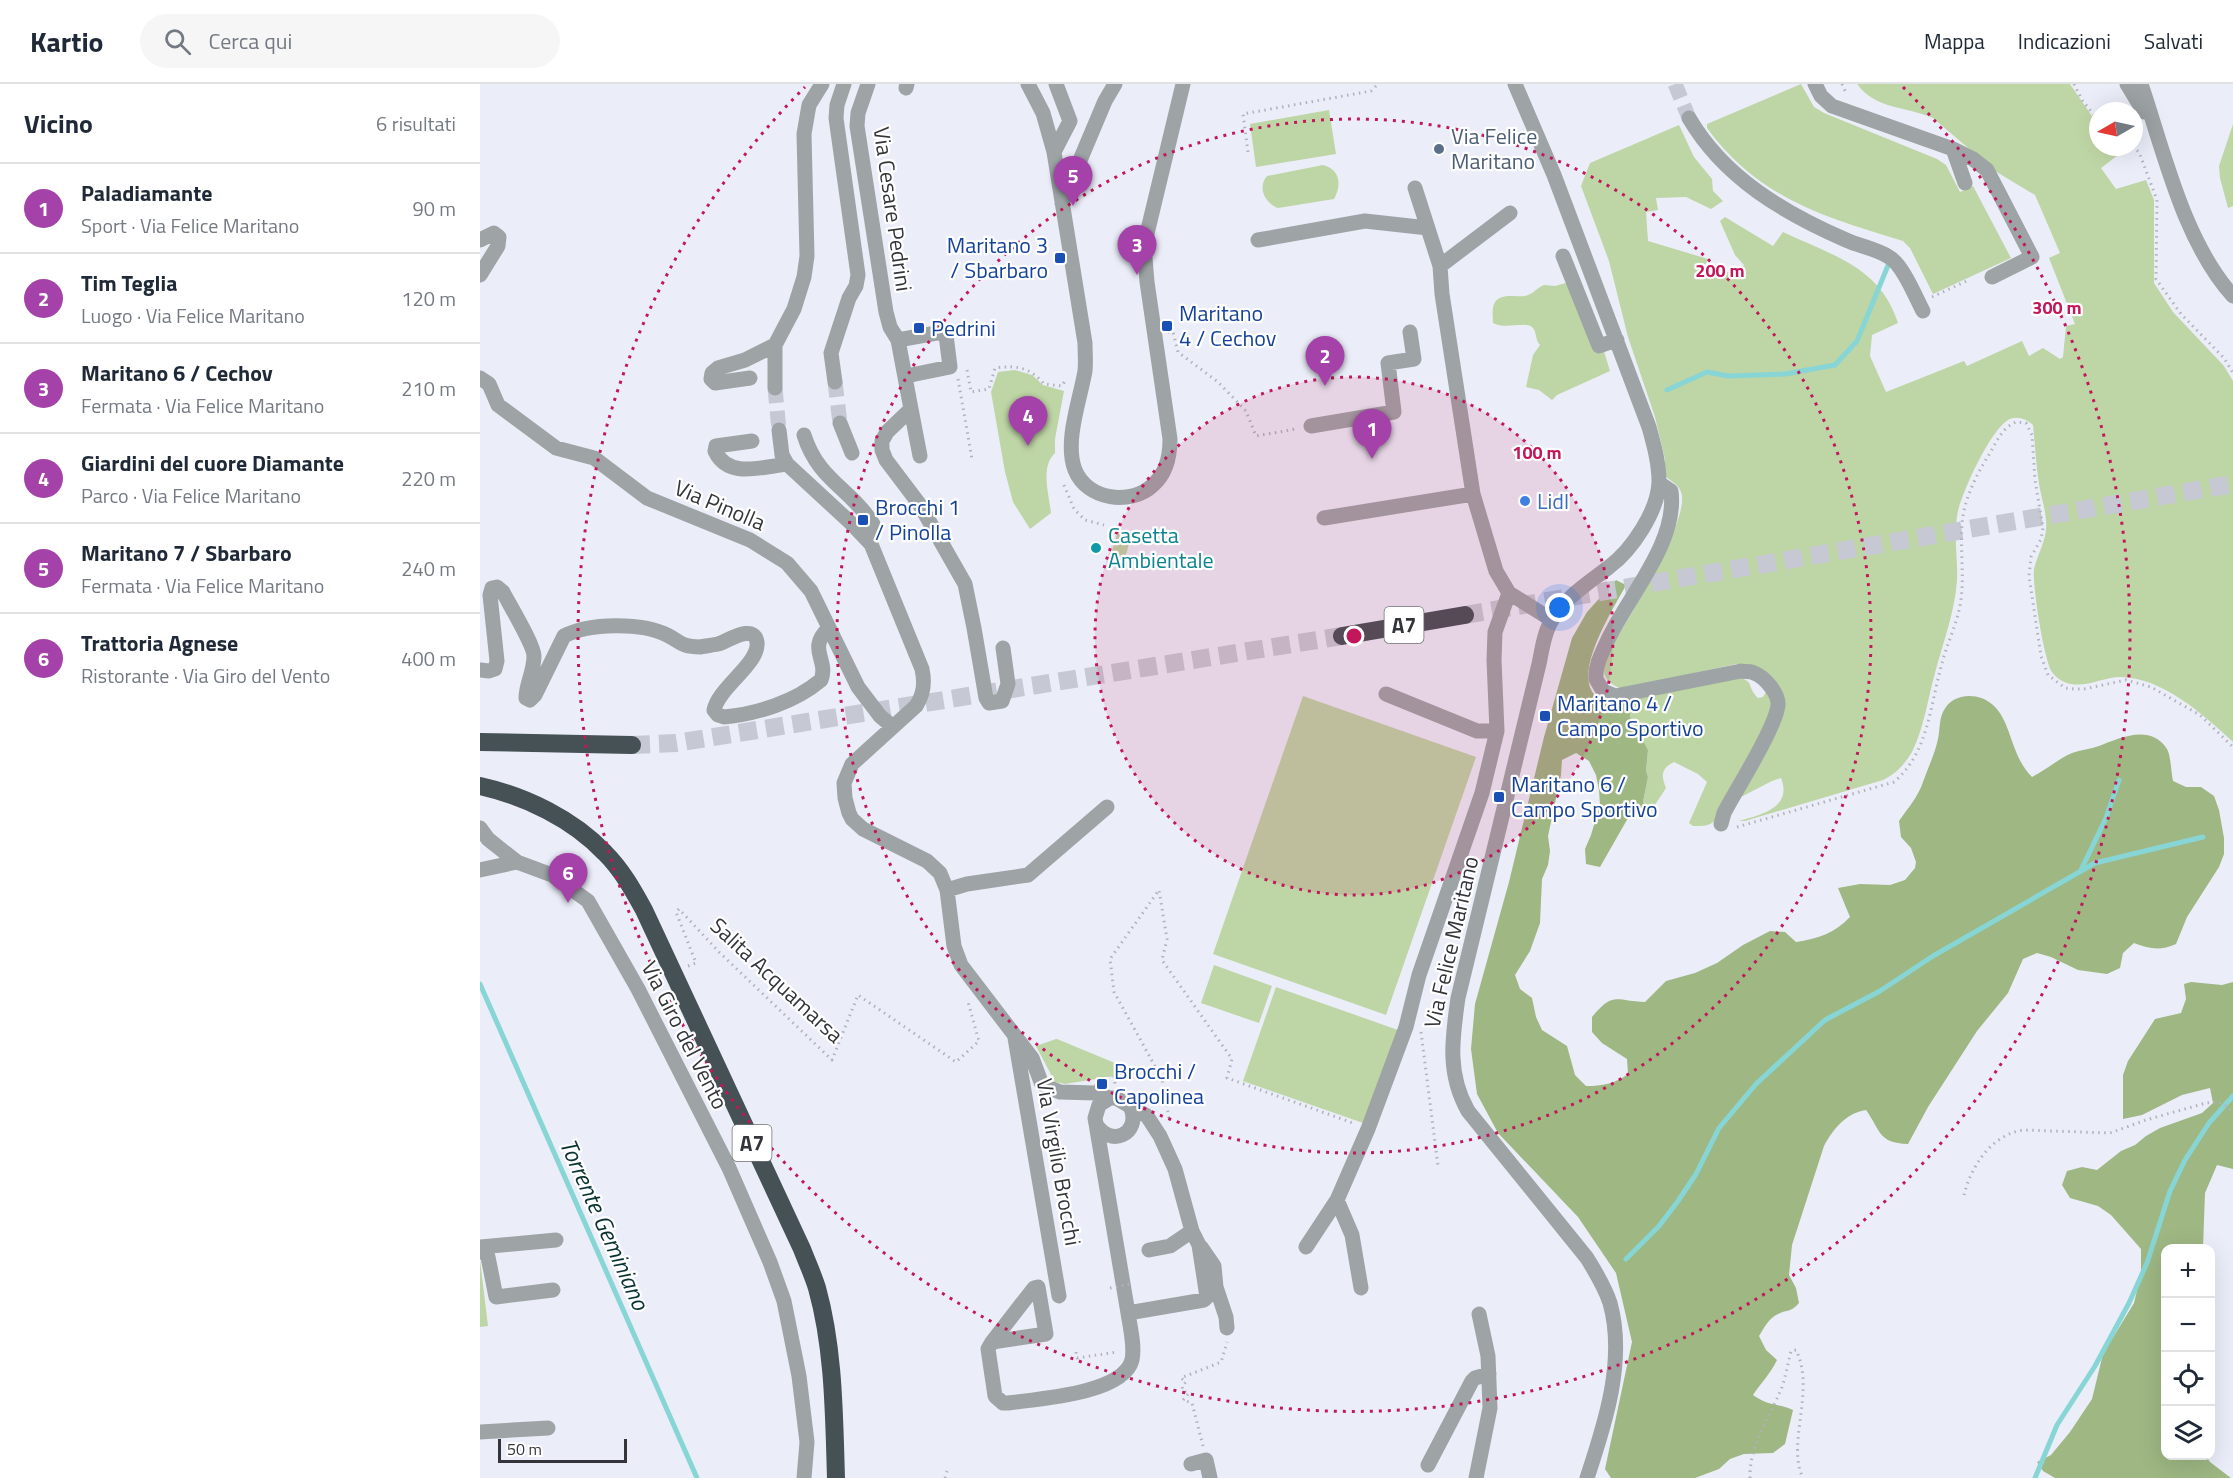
<!DOCTYPE html>
<html lang="it">
<head>
<meta charset="utf-8">
<style>
  body { margin:0; font-family:"Titillium Web",sans-serif; background:#f6f6f7; color:#1f2937 }
  .controls { position:absolute; right:18px; bottom:18px; display:grid; overflow:hidden; border-radius:12px; box-shadow:0 6px 24px #0002 }
  .controls button { width:54px; height:54px; display:grid; place-items:center; padding:0; border:0; border-bottom:2px solid #e0e1e3; background:#fff; color:#1f2937; font:30px sans-serif }
  .compass { position:absolute; left:1609px; top:18px; width:54px; height:54px; border-radius:50%; background:#fff; box-shadow:0 6px 24px #0002; rotate:261deg }
  .scale { position:absolute; left:18px; bottom:15px; width:129px; box-sizing:border-box; padding-left:6px; border:3px solid #34353a; border-top:0; font-size:16px; line-height:21px; white-space:nowrap; color:#34353a; -webkit-text-stroke:4px #fff; paint-order:stroke }
  .you { position:absolute; left:1080px; top:524px; width:21px; height:21px; margin:-15px; border:4px solid #fff; border-radius:50%; background:#1a73e8; box-shadow:0 0 0 9px #1a73e833 }
  .badge { display:grid; place-items:center; width:39px; height:39px; border-radius:50%; background:#a542a9; color:#fff; font-size:20px; font-weight:700 }
  .pin { position:absolute; translate:-50% -50px; filter:drop-shadow(0 2px 3px #0008) }
  .pin::after { content:''; position:absolute; top:32px; width:21px; height:18px; background:inherit; clip-path:polygon(0 0,100% 0,50% 100%) }
  .list { margin:0; padding:0; list-style:none }
  h2 { display:flex; justify-content:space-between; align-items:center; height:78px; margin:0; padding:0 24px; font-size:26px }
  h2 small { font-size:20px; font-weight:400; color:#747a83 }
  .list li { display:grid; grid-template-columns:39px 1fr auto; gap:18px; align-items:center; box-sizing:border-box; height:90px; padding:0 24px; border-top:2px solid #e0e1e3 }
  .list b { display:block; font-size:22px; white-space:nowrap }
  .list p { margin:0; font-size:20px; white-space:nowrap; color:#747a83 }
  .list em { font-size:20px; font-style:normal; color:#747a83 }
  .icon { flex:none; width:33px; height:33px; fill:none; stroke:currentColor; stroke-width:2; stroke-linecap:round; stroke-linejoin:round }
  .map { position:relative; flex:none; width:1753px; height:1394px; overflow:hidden }
  header { display:flex; align-items:center; gap:36px; box-sizing:border-box; height:84px; padding:0 30px; background:#fff; border-bottom:2px solid #e0e1e3 }
  header strong { font-size:28px }
  nav { display:flex; gap:33px; margin-inline-start:auto; font-size:21px }
  .search { width:420px; height:54px; background:#f6f6f7; display:flex; align-items:center; gap:15px; box-sizing:border-box; padding:0 21px; border-radius:33px; color:#747a83; font-size:22px }
  main { display:flex }
  aside { flex:1; background:#fff }
  .map>svg:first-child { display:block }
  .green { fill:#bed5a5 }
  .forest { fill:#9eb783 }
  .lines { fill:none; stroke-linecap:round; stroke-linejoin:round }
  .stream { stroke:#88d5d6; stroke-width:5 }
  .minor-tunnel { stroke:#c6c9d3; stroke-width:15; stroke-dasharray:15 8; stroke-linecap:butt }
  .highway-tunnel { stroke:#c6c9d3; stroke-width:18; stroke-dasharray:18 9; stroke-linecap:butt }
  .path { stroke:#b0b3bc; stroke-width:3; stroke-dasharray:1.5 4.5; stroke-linecap:butt }
  .minor { stroke:#9ea4a6; stroke-width:15 }
  .highway { stroke:#465155; stroke-width:18 }
  .path-bridge { stroke:#b0b3bc; stroke-width:3; stroke-dasharray:1.5 4.5; stroke-linecap:butt }
  .ring { fill:none; stroke:#c2185b; stroke-width:3; stroke-dasharray:3 6 }
  .service-dot { fill:#5c6f8a; stroke:#fff; stroke-width:2 }
  .transit-dot { fill:#1a4fb4; stroke:#fff; stroke-width:2 }
  .shop-dot { fill:#3f7fe0; stroke:#fff; stroke-width:2 }
  .culture-dot { fill:#0f9aa8; stroke:#fff; stroke-width:2 }
  .labels { text-anchor:middle; dominant-baseline:central; stroke-width:4.5; stroke-linejoin:round; paint-order:stroke }
  .shield { fill:#fff; stroke:#717275; stroke-width:1.5 }
  .shield-label { font-size:21px; font-weight:bold; fill:#34353a }
  .service-label { font-size:22px; fill:#4e5e75; stroke:#fff; text-anchor:start }
  .street-label { font-size:22px; fill:#34353a; stroke:#fff }
  .transit-label { font-size:22px; fill:#164399; stroke:#fff; text-anchor:start }
  .shop-label { font-size:22px; fill:#366cbe; stroke:#fff; text-anchor:start }
  .culture-label { font-size:22px; fill:#0d838f; stroke:#fff; text-anchor:start }
  .water-label { font-size:24px; font-style:italic; fill:#0a3232; stroke:#fff }
  .centre { fill:#c2185b; stroke:#fff; stroke-width:3 }
  .ring-label { font-size:18px; text-anchor:middle; font-weight:bold; fill:#c2185b; stroke:#fff; stroke-width:4.5; stroke-linejoin:round; paint-order:stroke }
</style>
</head>
<body>
<header>
<strong>Kartio</strong>
<div class="search"><svg class="icon" aria-label="search" viewBox="0 0 24 24"><circle cx="10" cy="10" r="6"/><path d="M15 15l6 6"/></svg>Cerca qui</div>
<nav><a>Mappa</a><a>Indicazioni</a><a>Salvati</a></nav>
</header>
<main>
<aside>
<h2>Vicino<small>6 risultati</small></h2>
<ul class="list">
<li><span class="badge">1</span><div><b>Paladiamante</b><p>Sport · Via Felice Maritano</p></div><em>90 m</em></li>
<li><span class="badge">2</span><div><b>Tim Teglia</b><p>Luogo · Via Felice Maritano</p></div><em>120 m</em></li>
<li><span class="badge">3</span><div><b>Maritano 6 / Cechov</b><p>Fermata · Via Felice Maritano</p></div><em>210 m</em></li>
<li><span class="badge">4</span><div><b>Giardini del cuore Diamante</b><p>Parco · Via Felice Maritano</p></div><em>220 m</em></li>
<li><span class="badge">5</span><div><b>Maritano 7 / Sbarbaro</b><p>Fermata · Via Felice Maritano</p></div><em>240 m</em></li>
<li><span class="badge">6</span><div><b>Trattoria Agnese</b><p>Ristorante · Via Giro del Vento</p></div><em>400 m</em></li>
</ul>
</aside>
<div class="map">
<svg width="1753" height="1394" viewBox="0 0 1753 1394">
  <rect width="100%" height="100%" fill="#ebeef9"/>
  <path class="green" d="M1321,0l13,23 10,6 113,46 9,6 14,27 13,-6 38,72 -78,36 -23,-46 -7,-7c-79,-24 -145,-43 -196,-113v-4z
    M1377,0h213l28,41v22l28,2 -25,19 15,21 30,-9 8,20v83l19,29 51,54 9,15v361c-29,-27 -71,-65 -113,-65 -16,0 -32,10 -49,7 -7,-1 -15,-6 -19,-12 -8,-12 -20,-88 -18,-103 4,-17 14,-30 12,-49 -1,-12 -5,-24 -7,-36 -3,-19 -4,-39 -6,-59 -6,-6 -17,-10 -25,-5 -18,11 -45,70 -50,91 -5,23 0,46 -1,69 -2,32 -14,62 -22,93 -7,25 -11,55 -23,79 -8,13 -15,21 -29,28l-138,41h-6c21,-6 54,-13 42,-43l-9,3 -35,18 45,-82 -26,-50 -20,-3 -114,25c-16,-6 -20,-13 -18,-29 16,-28 88,-141 77,-168 -2,-7 -10,-11 -16,-16v-17l-10,-42 -27,-80 -19,-76 -28,-75 9,-23 89,-38 15,32 18,22 1,12 10,10 -12,8 -25,-12 -30,1 2,12 -12,2 2,29 60,18 -4,8 19,11 7,-10 8,5 6,-8 -9,-10 -15,-34 5,-4 48,29 10,-14c48,23 97,34 115,91l-26,12 -2,21 16,36 78,-31 3,5 55,-25 7,15 14,-8 17,11 3,-2 3,-31 9,-2 -26,-66 11,-5 -25,-58 -40,-24 -62,-53c-27,-12 -57,-8 -76,-34z
    M849,26l7,44 -80,13 -6,-43z
    M1753,40v82l-5,2 -8,-30 -1,-12z
    M843,81c17,4 19,20 11,34l-56,9c-13,-5 -21,-20 -11,-32z
    M1086,199l37,65 7,23 -53,24 -5,5 -13,-10 -13,-3 7,-32 7,-10c-5,-5 -3,-14 -8,-18 -7,-6 -27,3 -39,-4 -1,-18 -1,-28 21,-27 5,0 10,1 14,-1 6,-2 10,-8 16,-10l11,1z
    M535,286l17,5 11,10 21,6 -9,48v14c-15,14 -6,41 -4,60l-21,16 -17,-27 -8,-30 -14,-80 7,-20z
    M639,445c15,4 9,20 5,31l-14,-3z
    M1253,592c24,5 12,9 25,22l5,-1 3,-5 6,5 -1,21 -56,102c-6,7 -13,6 -22,6l-4,-3 18,-41 -9,-8 -24,-12c-13,6 -13,14 -8,26l-17,26 -6,-12 5,-25 -2,-6 2,-21 -6,-12 -7,-7 -5,-15 1,-17z
    M823,612l173,61 -90,258 -173,-61z
    M734,881l58,21 -13,37 -58,-20z
    M796,903l122,43 -32,94 -123,-43z
    M576,955h1l70,29 -6,7 -56,9 -10,-2 -19,-36z
    M0,1176l8,66 -8,1z"/>
  <path class="forest" d="M1136,496l10,5c-12,23 -55,89 -30,111 11,9 22,6 35,3l-1,17 5,15 7,7 6,12 -2,21 2,6 -5,25 6,12 -17,-3 -32,56 -14,-3 -1,-15 6,-14 9,-30 -1,-15 -3,-15 -7,-14 -13,-8 -14,7 -1,15 -13,61 2,15 -2,14 -6,14 -2,44 -10,28 -15,24 5,14 12,9 4,19 6,13 25,16 8,29 11,11c17,0 28,-2 42,-12l-1,-15 -25,-16 -10,-11v-15c22,-26 23,-16 53,-15l21,-21 29,-8 22,-10 26,-18 27,-14 15,1 11,10c21,-3 39,-9 54,-25l-12,-29 22,-4 30,1 15,-5 10,-12 1,-6 -5,-14 -10,-11 -2,-16c9,-13 19,-24 24,-39 5,-14 12,-29 15,-43 2,-9 1,-19 5,-27 9,-20 36,-20 50,-7 19,17 17,50 39,72 14,-7 26,-18 40,-24 9,-3 18,-4 27,-7 20,-8 52,-23 68,3 4,7 4,23 6,32l13,6h15l13,9 5,14 5,28v16l-5,13 -32,50 -11,27c-16,7 -26,5 -42,-1l-11,10 -3,15 -13,6 -29,-4 -27,-13 -14,-4 -14,6 -15,34 -31,38 -49,76 -20,37c-30,-1 -27,-13 -42,-34 -20,3 -33,19 -42,36l-32,99 -3,30 7,13 3,15c-9,10 -11,6 -21,11 -9,4 -14,14 -19,22l7,14 11,10c-6,13 -16,23 -24,35 15,11 24,8 40,15l-8,34 -12,9 -29,1 -14,5 -11,10 -24,9h-84l-6,-9 27,-127 -16,-69 -38,-56 -80,-84 -21,-39 -6,-45 4,-45 34,-122 35,-145 28,-99 15,-26z
    M1711,898l31,3 11,-3v187l-16,-4 -12,28 -2,55h-37v208h40l4,6 21,16h-176l-12,-7 -6,-9 14,-7 19,-23 22,-33 11,-45 31,-51 7,-29v-25l-30,-34 -13,-9 -28,-8 -8,-13 5,-14 15,-4 15,3 24,-19 14,-6 11,-9 14,-8 42,-15 11,-10 -3,-15 -28,7 -40,20 -19,4v-44l5,-14 27,-42 26,-6 5,-14 -2,-15z"/>
  <g class="lines">
    <path class="stream" d="M1187,306l40,-18 21,4 57,-2 50,-9 22,-24 32,-78
      M1601,786l25,-52 13,-38
      M0,900l217,494
      M1146,1175l33,-33 19,-25 18,-27 23,-46 37,-44 69,-64 55,-29 53,-35 162,-93 108,-26
      M1555,1394l22,-53 38,-59 34,-63 18,-40 23,-72 15,-31 24,-37 24,-27"/>
    <path class="minor-tunnel" d="M1195,0l14,34
      M355,298l5,41
      M295,304l4,42"/>
    <path class="highway-tunnel" d="M985,531l768,-131
      M152,661l44,-2 666,-107"/>
    <path class="path" d="M1362,0l4,9
      M1594,0l8,16 16,20
      M1652,63l7,5 18,48 -1,79 25,35 43,44 9,15
      M768,68l-5,-38 128,-23 7,-7
      M1452,213l37,-17
      M688,248h5l5,20 40,30 28,29 10,25 40,-7
      M487,286l4,22 18,-3 6,-21c20,-3 35,-1 49,16l18,2 4,-7
      M478,295l14,80
      M584,401l10,24 11,11 19,5
      M1257,743l157,-45c34,-29 36,-75 47,-115 5,-21 15,-41 19,-61 5,-27 0,-55 2,-82 2,-26 15,-50 28,-71 7,-12 12,-25 26,-31l10,1 6,12 3,45 8,48 -2,11 -10,18 -2,19 12,80 7,19 17,13 9,1h10l42,-9 25,7 49,28 33,32
      M208,882l8,-3 -20,-51 3,-3 40,43 113,108 26,-65 98,67 23,-21 -11,-39
      M943,939l17,3
      M941,948l17,134
      M634,992l1,8
      M689,1034l-7,-39 -48,-87 -4,-33 49,-69 8,49 -5,21 70,99 -5,19 126,45
      M1484,1111c7,-29 28,-61 60,-65l86,3 36,-13 60,-17 12,-1 10,5 5,7
      M596,1268l1,6 40,-6
      M723,1362l-11,-43 -9,-3 6,-7 -6,-2 -1,-5 4,-4 -5,-4 40,-16 6,-20
      M465,1394l2,-7
      M1270,1394c-1,-33 20,-61 32,-91 4,-12 6,-24 9,-36l5,-1c20,40 -10,94 7,128"/>
    <path class="minor" d="M388,0l-10,29 -1,13 29,186 4,15 8,13 13,69 -24,23 -5,9v9l4,10 34,45 45,79 9,44 12,70 3,5 13,-2 6,-17 -5,-36
      M548,0l15,29 11,39 31,191c0,9 1,19 0,28 -5,29 -21,71 -10,99 12,30 56,36 78,15 14,-12 17,-29 17,-46l-23,-157 -3,-36 39,-162
      M1035,0l39,91 95,252c5,18 10,36 10,55 -1,29 -27,68 -50,85 -19,15 -45,31 -57,53 -8,12 -10,30 -13,44l-81,334c-6,41 -11,76 10,113l119,147c9,15 18,29 23,45 16,57 -5,121 -23,175
      M1335,0l6,12 11,10 121,43 20,10 14,11 45,87 -40,20
      M1647,0l17,28
      M1661,0c23,68 43,158 92,212
      M426,4l1,-4
      M1209,34c35,60 95,95 157,122 13,6 31,9 43,17 14,8 26,39 34,54
      M1473,65l12,34
      M574,68l16,-31 -14,-37
      M935,104l25,78 2,28 31,200 23,77 13,22 43,27
      M582,119l43,-102 10,-17
      M0,156l14,-7 5,4 -1,9 -18,29
      M778,156l107,-19 63,7
      M1083,172l36,90 18,-6
      M960,182l70,-53
      M418,256l44,-8 4,3 4,32 -44,9
      M0,294l9,6 9,21 58,43 38,10 53,40 103,42 37,23 24,28 47,96 22,29 13,11
      M270,294l-35,5 -4,-4 1,-6 6,-5 27,-8 30,-15
      M355,298l-4,-29 18,-55 7,-12 2,-11 -22,-157 1,-13 7,-21
      M295,304v-43l19,-36 10,-32 3,-21 -3,-122 5,-29 13,-21
      M431,325l9,47
      M360,339l12,30
      M831,342l83,-14 -6,-49 26,-4 -4,-27
      M299,346l3,25 5,9 65,60 19,20 51,125c3,14 2,25 -6,37l-64,58 -8,19 1,15 4,15 3,6 11,10 64,32 13,12 7,17 7,56 7,19 71,93 9,24 4,4 15,6 36,1 14,5h6l31,18 13,20 15,33 17,62 7,14 8,52 -3,3 -76,13 -33,-195 4,-13 11,-7
      M324,351c14,45 46,53 69,89l-1,7 -6,8
      M272,357l-36,5 -1,5c13,28 47,16 72,13
      M1179,399l12,8c7,53 -45,107 -65,153 -5,11 -11,22 -10,35l7,12 12,5 126,-25c4,1 10,0 13,2 11,4 25,21 24,32 -2,22 -42,85 -54,108l-3,11
      M844,434l149,-24
      M0,586l9,1 6,-2 2,-8 -7,-66 2,-7 5,-1 6,5c6,12 31,53 31,64 0,16 -8,28 -8,42l4,2 5,-5 29,-59c25,-13 77,-14 103,-1 14,7 14,12 33,12 6,-1 13,-2 18,-3 10,-3 36,-21 39,-2 3,21 -38,45 -43,68l4,5 6,2c33,-3 71,-15 97,-37 8,-20 -14,-31 7,-51
      M906,610l91,37h20
      M0,744l8,11 29,23 35,13 36,26 50,88 91,179 41,94 14,39 15,75 8,66 -3,36
      M0,786l37,-8
      M467,806l20,-6 61,-9 79,-68
      M535,954l44,258
      M616,1040c14,24 45,10 35,-16
      M0,1163l8,10 8,40 57,-7
      M0,1163l76,-7
      M721,1163l13,19 2,21 10,30 1,11
      M826,1163l31,-47
      M669,1166l21,-4 22,-15
      M881,1204l-9,-53 -15,-35 31,-71 38,-102 13,-52 63,-182 15,-62 -3,-71 1,-28 14,-39
      M512,1258l42,-54 4,-1 8,47 -54,8 -4,7 7,47 8,7h5c29,-4 115,-9 124,-43 3,-14 -2,-33 -4,-47
      M0,1348l68,-4
      M711,1380l15,-4 4,18
      M948,1381l44,-84 3,-3 14,-4
      M996,1394l14,-70 -2,-52 -9,-42"/>
    <path class="highway" d="M862,552l123,-21
      M0,658l152,3
      M0,702c45,10 93,33 125,67 17,17 28,37 39,57l158,339c5,13 11,26 15,39 17,61 17,127 19,190"/>
    <path class="path-bridge" d="M630,1204l20,-4"/>
  </g>
  <circle cx="874" cy="552" r="259" fill="#c2185b" fill-opacity=".12"/>
  <g class="ring">
    <circle cx="874" cy="552" r="259"/>
    <circle cx="874" cy="552" r="517"/>
    <path d="M1423 3A776 776 0 1 1 325 3"/>
  </g>
  <circle class="service-dot" cx="959" cy="65" r="6"/>
  <g class="transit-dot">
    <rect x="574" y="168" width="12" height="12" rx="3"/>
    <rect x="681" y="236" width="12" height="12" rx="3"/>
    <rect x="433" y="238" width="12" height="12" rx="3"/>
    <rect x="377" y="430" width="12" height="12" rx="3"/>
    <rect x="1059" y="626" width="12" height="12" rx="3"/>
    <rect x="1013" y="707" width="12" height="12" rx="3"/>
    <rect x="616" y="994" width="12" height="12" rx="3"/>
  </g>
  <circle class="shop-dot" cx="1045" cy="417" r="6"/>
  <circle class="culture-dot" cx="616" cy="464" r="6"/>
  <g class="labels">
    <g class="shield">
      <rect x="904.5" y="523" width="39" height="36" rx="4.5"/>
      <rect x="252.5" y="1041" width="39" height="36" rx="4.5"/>
    </g>
    <g class="shield-label">
      <text x="924" y="541">A7</text>
      <text x="272" y="1059">A7</text>
    </g>
    <g class="service-label">
      <text x="971" y="52">Via Felice<tspan x="971" dy="25">Maritano</tspan></text>
    </g>
    <g class="street-label">
      <text transform="translate(413 125) rotate(82)">Via Cesare Pedrini</text>
      <text transform="translate(240 421) rotate(23)">Via Pinolla</text>
      <text transform="translate(971 858) rotate(-77)">Via Felice Maritano</text>
      <text transform="translate(297 896) rotate(43)">Salita Acquamarsa</text>
      <text transform="translate(205 951) rotate(63)">Via Giro del Vento</text>
      <text transform="translate(579 1078) rotate(80)">Via Virgilio Brocchi</text>
    </g>
    <g class="transit-label">
      <text x="568" y="161" text-anchor="end">Maritano 3<tspan x="568" dy="25">/ Sbarbaro</tspan></text>
      <text x="699" y="229">Maritano<tspan x="699" dy="25">4 / Cechov</tspan></text>
      <text x="451" y="244">Pedrini</text>
      <text x="395" y="423">Brocchi 1<tspan x="395" dy="25">/ Pinolla</tspan></text>
      <text x="1077" y="619">Maritano 4 /<tspan x="1077" dy="25">Campo Sportivo</tspan></text>
      <text x="1031" y="700">Maritano 6 /<tspan x="1031" dy="25">Campo Sportivo</tspan></text>
      <text x="634" y="987">Brocchi /<tspan x="634" dy="25">Capolinea</tspan></text>
    </g>
    <g class="shop-label">
      <text x="1057" y="417">Lidl</text>
    </g>
    <g class="culture-label">
      <text x="628" y="451">Casetta<tspan x="628" dy="25">Ambientale</tspan></text>
    </g>
    <g class="water-label">
      <text transform="translate(125 1140) rotate(66)">Torrente Geminiano</text>
    </g>
  </g>
  <circle cx="874" cy="552" r="9" class="centre"/>
  <g class="ring-label">
    <text x="1240" y="193">200 m</text>
    <text x="1577" y="230">300 m</text>
    <text x="1057" y="375">100 m</text>
  </g>
</svg>
<div class="controls">
<button>+</button>
<button>−</button>
<button><svg class="icon" aria-label="locate" viewBox="0 0 24 24"><circle cx="12" cy="12" r="6"/><path d="M12 2v4M12 18v4M2 12h4M18 12h4"/></svg></button>
<button><svg class="icon" aria-label="layers" viewBox="0 0 24 24"><path d="M12 4l9 5-9 5-9-5zM3 14l9 5 9-5"/></svg></button>
</div>
<svg class="compass" viewBox="-18 -18 36 36"><path d="M0-13l5 13h-10z" fill="#e53935"/><path d="M0 13l5-13h-10z" fill="#747a83"/></svg>
<div class="scale">50 m</div>
<div class="you"></div>
<div class="pin badge" style="left:892px;top:375px">1</div>
<div class="pin badge" style="left:845px;top:302px">2</div>
<div class="pin badge" style="left:657px;top:191px">3</div>
<div class="pin badge" style="left:548px;top:362px">4</div>
<div class="pin badge" style="left:593px;top:122px">5</div>
<div class="pin badge" style="left:88px;top:819px">6</div>
</div>
</main>
</body>
</html>
